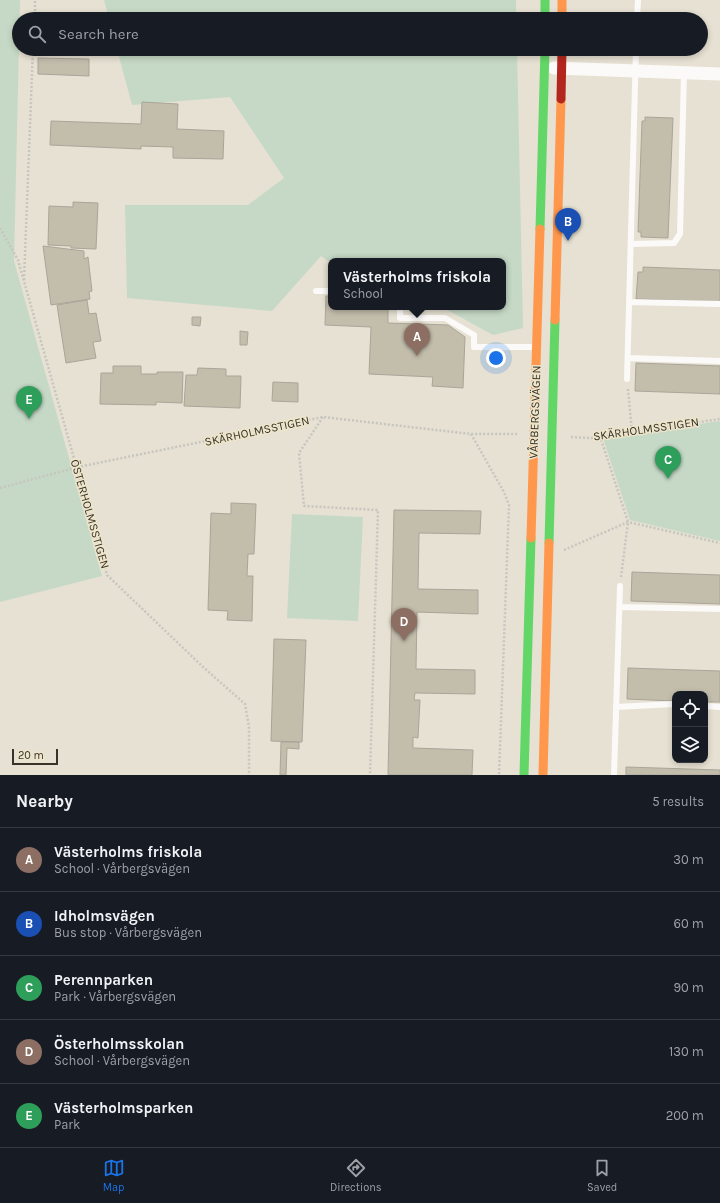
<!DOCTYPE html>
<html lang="en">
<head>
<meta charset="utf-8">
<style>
  body { margin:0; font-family:Karla,sans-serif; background:#242831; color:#f1f3f6 }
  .controls { position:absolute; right:12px; bottom:12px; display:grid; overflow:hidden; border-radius:8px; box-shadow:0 2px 6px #0003 }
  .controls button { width:36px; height:36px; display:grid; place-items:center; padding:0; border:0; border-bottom:1px solid #363941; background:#171b24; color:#f1f3f6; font:20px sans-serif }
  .scale { position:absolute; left:12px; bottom:10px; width:46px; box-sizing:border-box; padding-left:4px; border:2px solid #373329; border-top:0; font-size:11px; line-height:14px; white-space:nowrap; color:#373329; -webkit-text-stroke:3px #eee5ca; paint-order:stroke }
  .you { position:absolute; left:496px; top:358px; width:14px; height:14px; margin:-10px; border:3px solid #fff; border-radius:50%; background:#1a73e8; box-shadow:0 0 0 6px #1a73e833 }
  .badge { display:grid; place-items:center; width:26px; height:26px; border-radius:50%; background:#1a73e8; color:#fff; font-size:13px; font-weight:700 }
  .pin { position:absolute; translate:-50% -33px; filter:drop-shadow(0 1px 2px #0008) }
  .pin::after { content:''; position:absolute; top:21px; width:14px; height:12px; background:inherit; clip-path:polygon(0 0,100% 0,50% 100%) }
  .popup { position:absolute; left:328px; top:258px; width:178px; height:52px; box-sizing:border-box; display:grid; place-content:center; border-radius:8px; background:#171b24; filter:drop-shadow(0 1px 3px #0005); font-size:13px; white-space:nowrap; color:#9ea1a6 }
  .popup b { font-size:15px; color:#f1f3f6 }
  .popup::after { content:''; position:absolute; left:50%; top:100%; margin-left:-8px; border:8px solid transparent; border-top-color:#171b24 }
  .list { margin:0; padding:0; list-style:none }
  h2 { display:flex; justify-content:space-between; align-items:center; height:52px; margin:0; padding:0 16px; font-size:17px }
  h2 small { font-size:13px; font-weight:400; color:#9ea1a6 }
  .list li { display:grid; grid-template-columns:26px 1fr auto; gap:12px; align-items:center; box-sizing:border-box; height:64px; padding:0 16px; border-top:1px solid #363941 }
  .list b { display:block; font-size:15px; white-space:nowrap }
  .list p { margin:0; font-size:13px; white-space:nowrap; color:#9ea1a6 }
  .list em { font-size:13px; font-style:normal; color:#9ea1a6 }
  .icon { flex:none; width:22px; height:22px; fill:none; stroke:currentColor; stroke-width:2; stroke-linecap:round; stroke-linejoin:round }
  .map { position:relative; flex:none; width:720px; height:775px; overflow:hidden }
  .search { position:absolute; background:#171b24; box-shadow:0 2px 6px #0003; left:12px; right:12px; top:12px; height:44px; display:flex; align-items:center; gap:10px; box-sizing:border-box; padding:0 14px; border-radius:22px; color:#9ea1a6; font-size:15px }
  .sheet { height:372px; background:#171b24 }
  nav { display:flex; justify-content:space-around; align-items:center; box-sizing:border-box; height:56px; border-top:1px solid #363941; background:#171b24; font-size:11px; color:#9ea1a6 }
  nav a { display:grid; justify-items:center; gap:2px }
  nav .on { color:#1a73e8 }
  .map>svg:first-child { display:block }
  .green { fill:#c6d9c6 }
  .building { fill:#c3bdac; stroke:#a9a599 }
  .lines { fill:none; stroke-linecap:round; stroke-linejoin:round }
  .path { stroke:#c7c5c0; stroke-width:2.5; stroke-dasharray:2 2; stroke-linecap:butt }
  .lane { stroke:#fbfaf8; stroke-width:6 }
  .street { stroke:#fbfaf8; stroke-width:13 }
  .fast { stroke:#63d668; stroke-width:9 }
  .slow { stroke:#ff974d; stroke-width:9 }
  .jam { stroke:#b3261e; stroke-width:9 }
  .labels { text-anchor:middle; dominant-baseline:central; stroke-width:3; stroke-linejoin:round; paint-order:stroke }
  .street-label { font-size:12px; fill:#373329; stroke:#eee5ca }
</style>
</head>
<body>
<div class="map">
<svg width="720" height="775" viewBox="0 0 720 775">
  <rect width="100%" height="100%" fill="#e6e1d2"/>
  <path class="green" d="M0,0h20l-6,261 88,315 -102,26z
    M104,0h412v19h-407z
    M117,49h400l6,279 -30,7 -51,-28h61v-46h-172v2l-10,-7 -49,55 -145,-13 -2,-93h123l36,-27 -54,-81 -98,8z
    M720,421v120l-90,-21 -27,-82z
    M292,514l71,3 -5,104 -71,-3z"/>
  <path class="building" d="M38,58l51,1v17l-51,-2z
    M142,102l36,2 -1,25 47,2 -1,28 -50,-1v-11l-32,-1v3l-91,-4 1,-24 90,3z
    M645,117l28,1 -5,120 -27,-1v-5h-3l4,-111h3z
    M73,202l25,1 -2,46 -25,-1v-2l-23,-1 1,-39 24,1z
    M43,246l41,5v8l4,-2 4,34 -3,1 1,7 -39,6z
    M643,267l77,3v32l-84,-3 2,-27h5z
    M326,296h5v11h57v16l60,2 17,12 -2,51 -31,-2 1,-9 -64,-3 2,-47 -46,-2z
    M87,300l2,14 7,-1 5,28 -8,1 3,16 -30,5 -9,-58z
    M192,317h9l-1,9 -8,-1z
    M240,331l8,1 -1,13h-7z
    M636,363l84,3v28l-85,-3z
    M113,366h28v8h16v-2h26l-1,31 -26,-1v3l-56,-1 1,-31h12z
    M198,368l28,1v7h15l-1,32 -56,-2 2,-31h11z
    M273,382l25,1v19l-26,-1z
    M231,503l25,1 -2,50h-6l-1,22h6l-1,45 -25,-1 1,-9 -20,-1 3,-97 20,1z
    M394,510l87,1 -1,23 -61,-1 -1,56 60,1v24l-61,-2 -1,57 59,1v24l-60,-1 -1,7h6l-2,38 -5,-1v11l60,2 -1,25h-84z
    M632,572l88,3v29l-89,-3z
    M274,639l32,1 -4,102 -31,-1z
    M628,668l92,3v31h-15v-8h-30v7l-48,-2z
    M281,742h18v7l-12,-1 -1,27h-6z
    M626,767l94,3v5h-94z"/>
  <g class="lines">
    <path class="path" d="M35,19v-19
      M0,228l18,32 89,315 96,92 42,37 4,23v48
      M24,280l9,-231
      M628,389l4,43
      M323,417l-24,36 5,53 74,4 -8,265
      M471,434l33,58 5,13 -10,270
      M600,436l28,86 -7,55
      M571,437l20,1 129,-19
      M0,488l78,-21 245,-50 148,17h46
      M564,550l64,-28 92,21"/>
    <path class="lane" d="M637,19l1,-19
      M631,244l43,-1 6,-9 4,-162
      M316,291h15
      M629,302l91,2
      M400,307v11h45l29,17v12h61
      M628,358l92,3
      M627,379l9,-330
      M620,607l100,2
      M705,706l15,1
      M616,707l59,-3
      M614,775l6,-189"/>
    <path class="street" d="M554,68l166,6"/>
    <path class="fast" d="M545,0v19
      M540,229l5,-180
      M549,543l6,-223
      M524,775l7,-237"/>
    <path class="slow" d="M562,0v19
      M555,320l6,-221
      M531,538l9,-309
      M543,775l6,-232"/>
    <path class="jam" d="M561,99l1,-50"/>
  </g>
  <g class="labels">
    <g class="street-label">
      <text transform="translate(535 412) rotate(-88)">VÅRBERGSVÄGEN</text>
      <text transform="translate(646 429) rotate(-8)">SKÄRHOLMSSTIGEN</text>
      <text transform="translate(257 431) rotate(-12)">SKÄRHOLMSSTIGEN</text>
      <text transform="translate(90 514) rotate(74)">ÖSTERHOLMSSTIGEN</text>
    </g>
  </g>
</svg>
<div class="controls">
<button><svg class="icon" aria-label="locate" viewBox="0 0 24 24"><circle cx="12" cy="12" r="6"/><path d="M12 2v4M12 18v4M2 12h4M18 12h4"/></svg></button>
<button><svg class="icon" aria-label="layers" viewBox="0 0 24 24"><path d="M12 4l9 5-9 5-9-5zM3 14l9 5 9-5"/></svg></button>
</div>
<div class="scale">20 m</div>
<div class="you"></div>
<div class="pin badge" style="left:417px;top:356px;background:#8d6e63">A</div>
<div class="popup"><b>Västerholms friskola</b>School</div>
<div class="pin badge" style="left:568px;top:241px;background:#1a4fb4">B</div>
<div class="pin badge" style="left:668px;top:479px;background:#2e9e5b">C</div>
<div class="pin badge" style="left:404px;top:641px;background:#8d6e63">D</div>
<div class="pin badge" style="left:29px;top:419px;background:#2e9e5b">E</div>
<div class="search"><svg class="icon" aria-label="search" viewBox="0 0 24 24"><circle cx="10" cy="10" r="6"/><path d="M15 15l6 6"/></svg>Search here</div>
</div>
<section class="sheet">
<h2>Nearby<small>5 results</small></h2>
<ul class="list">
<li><span class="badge" style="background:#8d6e63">A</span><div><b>Västerholms friskola</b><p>School · Vårbergsvägen</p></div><em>30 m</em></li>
<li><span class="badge" style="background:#1a4fb4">B</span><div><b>Idholmsvägen</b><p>Bus stop · Vårbergsvägen</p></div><em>60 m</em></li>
<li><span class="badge" style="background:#2e9e5b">C</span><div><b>Perennparken</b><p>Park · Vårbergsvägen</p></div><em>90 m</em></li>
<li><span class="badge" style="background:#8d6e63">D</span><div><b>Österholmsskolan</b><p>School · Vårbergsvägen</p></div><em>130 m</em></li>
<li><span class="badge" style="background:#2e9e5b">E</span><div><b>Västerholmsparken</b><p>Park</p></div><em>200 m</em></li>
</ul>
</section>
<nav>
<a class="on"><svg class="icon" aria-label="map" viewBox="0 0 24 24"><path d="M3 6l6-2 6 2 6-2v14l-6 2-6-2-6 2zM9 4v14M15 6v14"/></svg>Map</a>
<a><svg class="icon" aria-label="directions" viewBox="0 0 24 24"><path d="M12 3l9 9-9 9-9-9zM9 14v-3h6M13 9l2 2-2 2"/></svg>Directions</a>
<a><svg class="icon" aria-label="saved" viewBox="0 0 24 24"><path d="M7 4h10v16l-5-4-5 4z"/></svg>Saved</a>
</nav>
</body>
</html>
